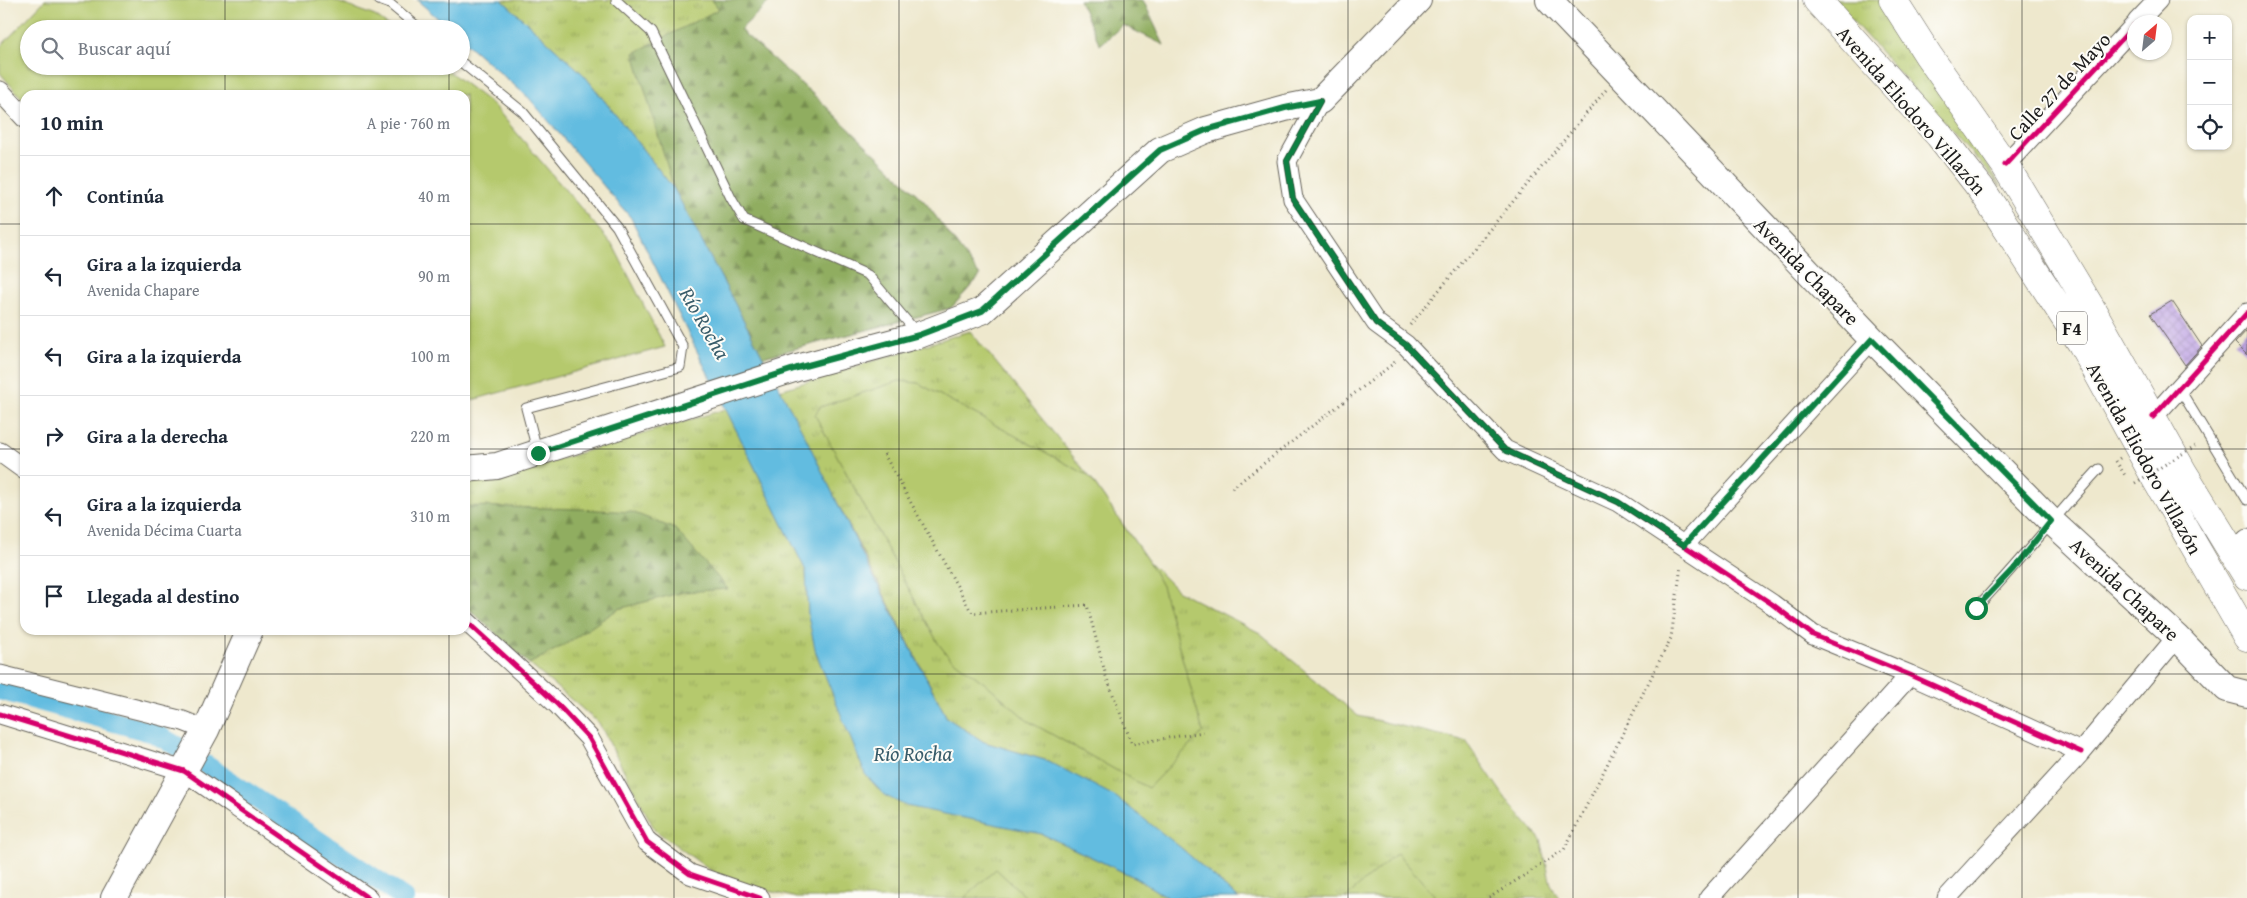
<!DOCTYPE html>
<html lang="es">
<head>
<meta charset="utf-8">
<style>
  body { margin:0; font-family:"Gentium Book Plus",serif; background:#f6f6f7; color:#1f2937 }
  .controls { position:absolute; right:15px; top:15px; display:grid; overflow:hidden; border-radius:10px; box-shadow:0 1px 4px #0004 }
  .controls button { width:45px; height:45px; display:grid; place-items:center; padding:0; border:0; border-bottom:1px solid #e0e1e3; background:#fff; color:#1f2937; font:25px sans-serif }
  .compass { position:absolute; left:2127px; top:15px; width:45px; height:45px; border-radius:50%; background:#fff; box-shadow:0 1px 4px #0004; rotate:28deg }
  .stop { position:absolute; width:15px; height:15px; margin:-11px; border:4px solid #0b8043; border-radius:50%; background:#fff }
  .stop.end { background:#0b8043; border-color:#fff; box-shadow:0 1px 5px #0008 }
  .list { margin:0; padding:0; list-style:none }
  h2 { display:flex; justify-content:space-between; align-items:center; height:65px; margin:0; padding:0 20px; font-size:21px }
  h2 small { font-size:16px; font-weight:400; color:#747a83 }
  .list li { display:grid; grid-template-columns:32px 1fr auto; gap:15px; align-items:center; box-sizing:border-box; height:80px; padding:0 20px; border-top:1px solid #e0e1e3 }
  .list b { display:block; font-size:19px; white-space:nowrap }
  .list p { margin:0; font-size:16px; white-space:nowrap; color:#747a83 }
  .list em { font-size:16px; font-style:normal; color:#747a83 }
  .icon { flex:none; width:28px; height:28px; fill:none; stroke:currentColor; stroke-width:2; stroke-linecap:round; stroke-linejoin:round }
  .map { position:relative; flex:none; width:2247px; height:898px; overflow:hidden }
  .search { position:absolute; background:#fff; box-shadow:0 1px 4px #0004; left:20px; top:20px; width:450px; height:55px; display:flex; align-items:center; gap:12px; box-sizing:border-box; padding:0 18px; border-radius:28px; color:#747a83; font-size:19px }
  .panel { position:absolute; background:#fff; box-shadow:0 1px 4px #0004; left:20px; top:90px; width:450px; height:545px; border-radius:15px }
  .map>svg:first-child { display:block }
  .grass { fill:url(#grass-tufts); stroke:#687244 }
  .forest { fill:url(#forest-firs); stroke:#56643e }
  .park { fill:#b5c96d; stroke:#687244 }
  .water { fill:#62bce0; stroke:#3f6c7e }
  .lines { fill:none; stroke-linecap:round; stroke-linejoin:round }
  .canal { stroke:#62bce0; stroke-width:20 }
  .building { fill:url(#building-cross-hatch) }
  .service-casing { stroke:#66635a; stroke-width:11 }
  .minor-casing { stroke:#66635a; stroke-width:21 }
  .secondary-casing { stroke:#66635a; stroke-width:28 }
  .trunk-casing { stroke:#66635a; stroke-width:29 }
  .path { stroke:#66635a; stroke-width:3; stroke-dasharray:1 4; stroke-linecap:butt }
  .service { stroke:#fff; stroke-width:9 }
  .minor { stroke:#fff; stroke-width:19 }
  .secondary { stroke:#fff; stroke-width:26 }
  .trunk { stroke:#fff; stroke-width:28 }
  .path-bridge { stroke:#66635a; stroke-width:3; stroke-dasharray:1 4; stroke-linecap:butt }
  .cycleway-casing { stroke:#fdfcf7; stroke-width:8 }
  .cycleway { stroke:#d6006c; stroke-width:5 }
  .route { stroke:#0b8043; stroke-width:6 }
  .grid { fill:none; stroke:#1c1c1c; stroke-width:1; stroke-opacity:0.55 }
  .labels { text-anchor:middle; dominant-baseline:central; stroke-width:4; stroke-linejoin:round; paint-order:stroke }
  .shield { fill:#fdfcf7; stroke:#605f5e; stroke-width:1 }
  .shield-label { font-size:19px; font-weight:bold; fill:#1c1c1c }
  .street-label { font-size:20px; fill:#1c1c1c; stroke:#fdfcf7 }
  .water-label { font-size:21px; font-style:italic; fill:#385c6a; stroke:#fdfcf7 }
</style>
</head>
<body>
<div class="map">
<svg width="2247" height="898" viewBox="0 0 2247 898">
  <defs>
    <pattern id="grass-tufts" width="24" height="20" patternUnits="userSpaceOnUse" patternTransform="scale(1.25)"><rect width="24" height="20" fill="#b5c96d"/><path d="M3 7l-1-3M5 7V3M7 7l1-3M15 17l-1-3M17 17v-4M19 17l1-3" fill="none" stroke="#9bac5e"/></pattern>
    <pattern id="forest-firs" width="22" height="20" patternUnits="userSpaceOnUse" patternTransform="scale(1.25)"><rect width="22" height="20" fill="#90ad60"/><path d="M5 1l3.5 6h-7zM16 11l3.5 6h-7z" fill="#758c4e"/></pattern>
    <pattern id="building-cross-hatch" width="8" height="8" patternUnits="userSpaceOnUse" patternTransform="scale(1.25)"><rect width="8" height="8" fill="#c0a5e5"/><path d="M0 0l8 8M0 8l8-8" fill="none" stroke="#a48dc4"/></pattern>
  </defs>
  <rect width="100%" height="100%" fill="#fdfcf7"/>
  <filter id="ink" filterUnits="userSpaceOnUse"><feTurbulence type="fractalNoise" baseFrequency=".02" numOctaves="2"/><feDisplacementMap in="SourceGraphic" scale="10" xChannelSelector="R" yChannelSelector="G"/><feConvolveMatrix kernelMatrix="1 2 1 2 8 2 1 2 1" color-interpolation-filters="sRGB"/></filter>
  <filter id="wash" filterUnits="userSpaceOnUse"><feTurbulence type="fractalNoise" baseFrequency=".0096" numOctaves="4" result="noise"/><feDisplacementMap in="SourceGraphic" scale="20" xChannelSelector="R" yChannelSelector="G"/><feGaussianBlur stdDeviation="1.12" result="paint"/><feColorMatrix in="noise" values="0 0 0 0 0 0 0 0 0 0 0 0 0 0 0 0 0 1.4 0 .05"/><feComposite in="paint" operator="in"/></filter>
  <g filter="url(#wash)">
    <rect width="100%" height="100%" fill="#eee8cd"/>
    <path class="grass" d="M502,0h210l28,30 75,66 110,106 55,74 -29,32 -188,49 -89,-168 -90,-114z
      M1834,0h48l119,186z
      M970,331l119,145 59,85 30,30 82,42 98,83 108,25 40,58 35,41 10,45 8,13h-321l-58,-51 -132,-86 -64,-19 -37,-24 -167,-328z
      M726,409l80,162 2,45 57,158 19,21 94,25 64,14 94,44 32,20h-371l-75,-19 -67,-49 -56,-107 -70,-59 -64,-59v-123l32,-4z"/>
    <path class="forest" d="M712,0h59l-31,30 75,66 110,106 55,74 -29,32 -188,49 -89,-168 -40,-136 85,-44z
      M1079,0h64l21,45 -41,-20 -23,20z
      M465,506l116,3 51,3 43,17 53,60 -45,3 -65,17 -52,35 -37,20 -64,-59z"/>
    <path class="park" d="M45,0h287l43,16 18,13h-364v37h413l51,39 121,142 51,100 -200,55v-307h-440v7l-25,-29v-26z
      M899,381l19,2 171,93 59,85 14,25 41,146 -55,56 -120,-67 -37,-33 -43,-32 -10,-13 -123,-228 5,-8z
      M1397,853l37,42 -3,3h-86z
      M996,869l31,29h-63z"/>
    <path class="water" d="M417,0h85l82,75 90,114 131,247 60,124 82,158 37,24 64,19 68,36 64,50 58,51h-70l-32,-20 -94,-44 -136,-28 -22,-11 -19,-21 -49,-121 -8,-37 -2,-45 -175,-353 -102,-120 -68,-59v-10h-11z"/>
    <g class="lines">
      <path class="canal" d="M0,690l154,43 26,15
        M206,765l198,133"/>
    </g>
    <g id="blocks">
      <path class="building" d="M2172,301l30,45 -17,19 -35,-51z
        M2247,330v25l-12,-12z"/>
    </g>
  </g>
  <g filter="url(#ink)">
    <use href="#blocks" fill-opacity="0" stroke="#66635a" stroke-width="1"/>
    <g class="lines">
      <defs>
        <path id="service" d="M379,0l11,4 30,25
          M616,0l35,32 80,166 13,22 124,55 49,58
          M461,62l62,50 94,115 66,120 -3,20 -154,41 11,42
          M2179,388l68,112
          M1976,608c43,-45 81,-94 123,-139"/>
        <path id="minor" d="M2137,22l21,-22
          M0,91l25,27
          M1320,101l-33,60 6,38 83,124 30,22 99,105 113,52 154,102 41,31 97,40 171,77
          M2005,165l129,-139
          M2153,417l94,-104
          M0,452l25,18
          M1684,545l188,-206
          M2234,553l13,-14
          M465,620l93,85 31,33 58,104 43,32 70,24
          M0,675l183,46 23,9
          M0,714l184,57 184,127
          M1709,898l201,-223
          M1947,898l134,-146 96,-115"/>
        <path id="secondary" d="M1549,0l323,339 179,182 126,116 50,52 20,5
          M465,469l32,-3 300,-98 122,-33 63,-24 178,-161 46,-20 79,-22 35,-7 98,-101
          M114,898l92,-168 44,-100"/>
        <path id="trunk" d="M1817,0l122,135 43,55 100,154 75,137 90,156
          M1893,0l35,55 77,110 86,143 92,164 64,104"/>
      </defs>
      <use href="#service" class="service-casing"/>
      <use href="#minor" class="minor-casing"/>
      <use href="#secondary" class="secondary-casing"/>
      <use href="#trunk" class="trunk-casing"/>
      <path class="path" d="M1410,325l196,-235
        M884,454l88,159 115,-8 19,71 26,68 71,-12
        M2120,458l-4,3 10,16
        M1232,488l162,-125 1,-4
        M1489,898l75,-48 107,-212 10,-72"/>
      <use href="#service" class="service"/>
      <use href="#minor" class="minor"/>
      <use href="#secondary" class="secondary"/>
      <use href="#trunk" class="trunk"/>
      <path class="path-bridge" d="M2135,483l60,-37"/>
      <defs>
        <path id="cycleway" d="M1320,101l-33,60 6,38 83,124 30,22 99,105 113,52 154,102 41,31 97,40 171,77
          M2005,165l129,-139
          M2153,417l94,-104
          M465,620l93,85 31,33 58,104 43,32 70,24
          M0,714l184,57 184,127"/>
      </defs>
      <use href="#cycleway" class="cycleway-casing"/>
      <use href="#cycleway" class="cycleway"/>
    </g>
  </g>
  <g class="lines" filter="url(#ink)">
    <path class="route" d="M538,453l259,-85 122,-33 63,-24 178,-161 46,-20 79,-22 35,-7 -33,60 6,38 83,124 30,22 99,105 113,52 66,43 188,-206 179,182 -38,48 -37,39"/>
  </g>
  <path class="grid" d="M225,0v29M449,0v29M674,0v898M899,0v898M1124,0v898M1348,0v898M1573,0v898M1798,0v898M2022,0v898M225,66v29M449,66v29M0,224h25M465,224h1782M0,449h25M465,449h1782M225,630v268M449,630v268M0,674h2247"/>
  <g class="labels">
    <rect class="shield" x="2057" y="311.5" width="30" height="33" rx="4"/>
    <g class="shield-label">
      <text x="2072" y="328">F4</text>
    </g>
    <g class="street-label">
      <text transform="translate(2059 86) rotate(-47)">Calle 27 de Mayo</text>
      <text transform="translate(1912 110) rotate(49)">Avenida Eliodoro Villazón</text>
      <text transform="translate(1807 271) rotate(46)">Avenida Chapare</text>
      <text transform="translate(2145 458) rotate(61)">Avenida Eliodoro Villazón</text>
      <text transform="translate(2125 589) rotate(43)">Avenida Chapare</text>
    </g>
    <g class="water-label">
      <text transform="translate(705 323) rotate(60)">Río Rocha</text>
      <text x="913" y="753">Río Rocha</text>
    </g>
  </g>
</svg>
<div class="controls">
<button>+</button>
<button>−</button>
<button><svg class="icon" aria-label="locate" viewBox="0 0 24 24"><circle cx="12" cy="12" r="6"/><path d="M12 2v4M12 18v4M2 12h4M18 12h4"/></svg></button>
</div>
<svg class="compass" viewBox="-18 -18 36 36"><path d="M0-13l5 13h-10z" fill="#e53935"/><path d="M0 13l5-13h-10z" fill="#747a83"/></svg>
<div class="stop" style="left:1976px;top:608px"></div>
<div class="stop end" style="left:538px;top:453px"></div>
<div class="search"><svg class="icon" aria-label="search" viewBox="0 0 24 24"><circle cx="10" cy="10" r="6"/><path d="M15 15l6 6"/></svg>Buscar aquí</div>
<section class="panel">
<h2>10 min<small>A pie · 760 m</small></h2>
<ul class="list">
<li><svg class="icon" aria-label="ahead" viewBox="0 0 24 24"><path d="M12 20V5M6 11l6-6 6 6"/></svg><div><b>Continúa</b></div><em>40 m</em></li>
<li><svg class="icon" aria-label="left" viewBox="0 0 24 24"><path d="M17 20v-9H6M10 6l-5 5 5 5"/></svg><div><b>Gira a la izquierda</b><p>Avenida Chapare</p></div><em>90 m</em></li>
<li><svg class="icon" aria-label="left" viewBox="0 0 24 24"><path d="M17 20v-9H6M10 6l-5 5 5 5"/></svg><div><b>Gira a la izquierda</b></div><em>100 m</em></li>
<li><svg class="icon" aria-label="right" viewBox="0 0 24 24"><path d="M7 20v-9h11M14 6l5 5-5 5"/></svg><div><b>Gira a la derecha</b></div><em>220 m</em></li>
<li><svg class="icon" aria-label="left" viewBox="0 0 24 24"><path d="M17 20v-9H6M10 6l-5 5 5 5"/></svg><div><b>Gira a la izquierda</b><p>Avenida Décima Cuarta</p></div><em>310 m</em></li>
<li><svg class="icon" aria-label="arrive" viewBox="0 0 24 24"><path d="M6 21V4h12l-3 4 3 4H6"/></svg><div><b>Llegada al destino</b></div></li>
</ul>
</section>
</div>
</body>
</html>
